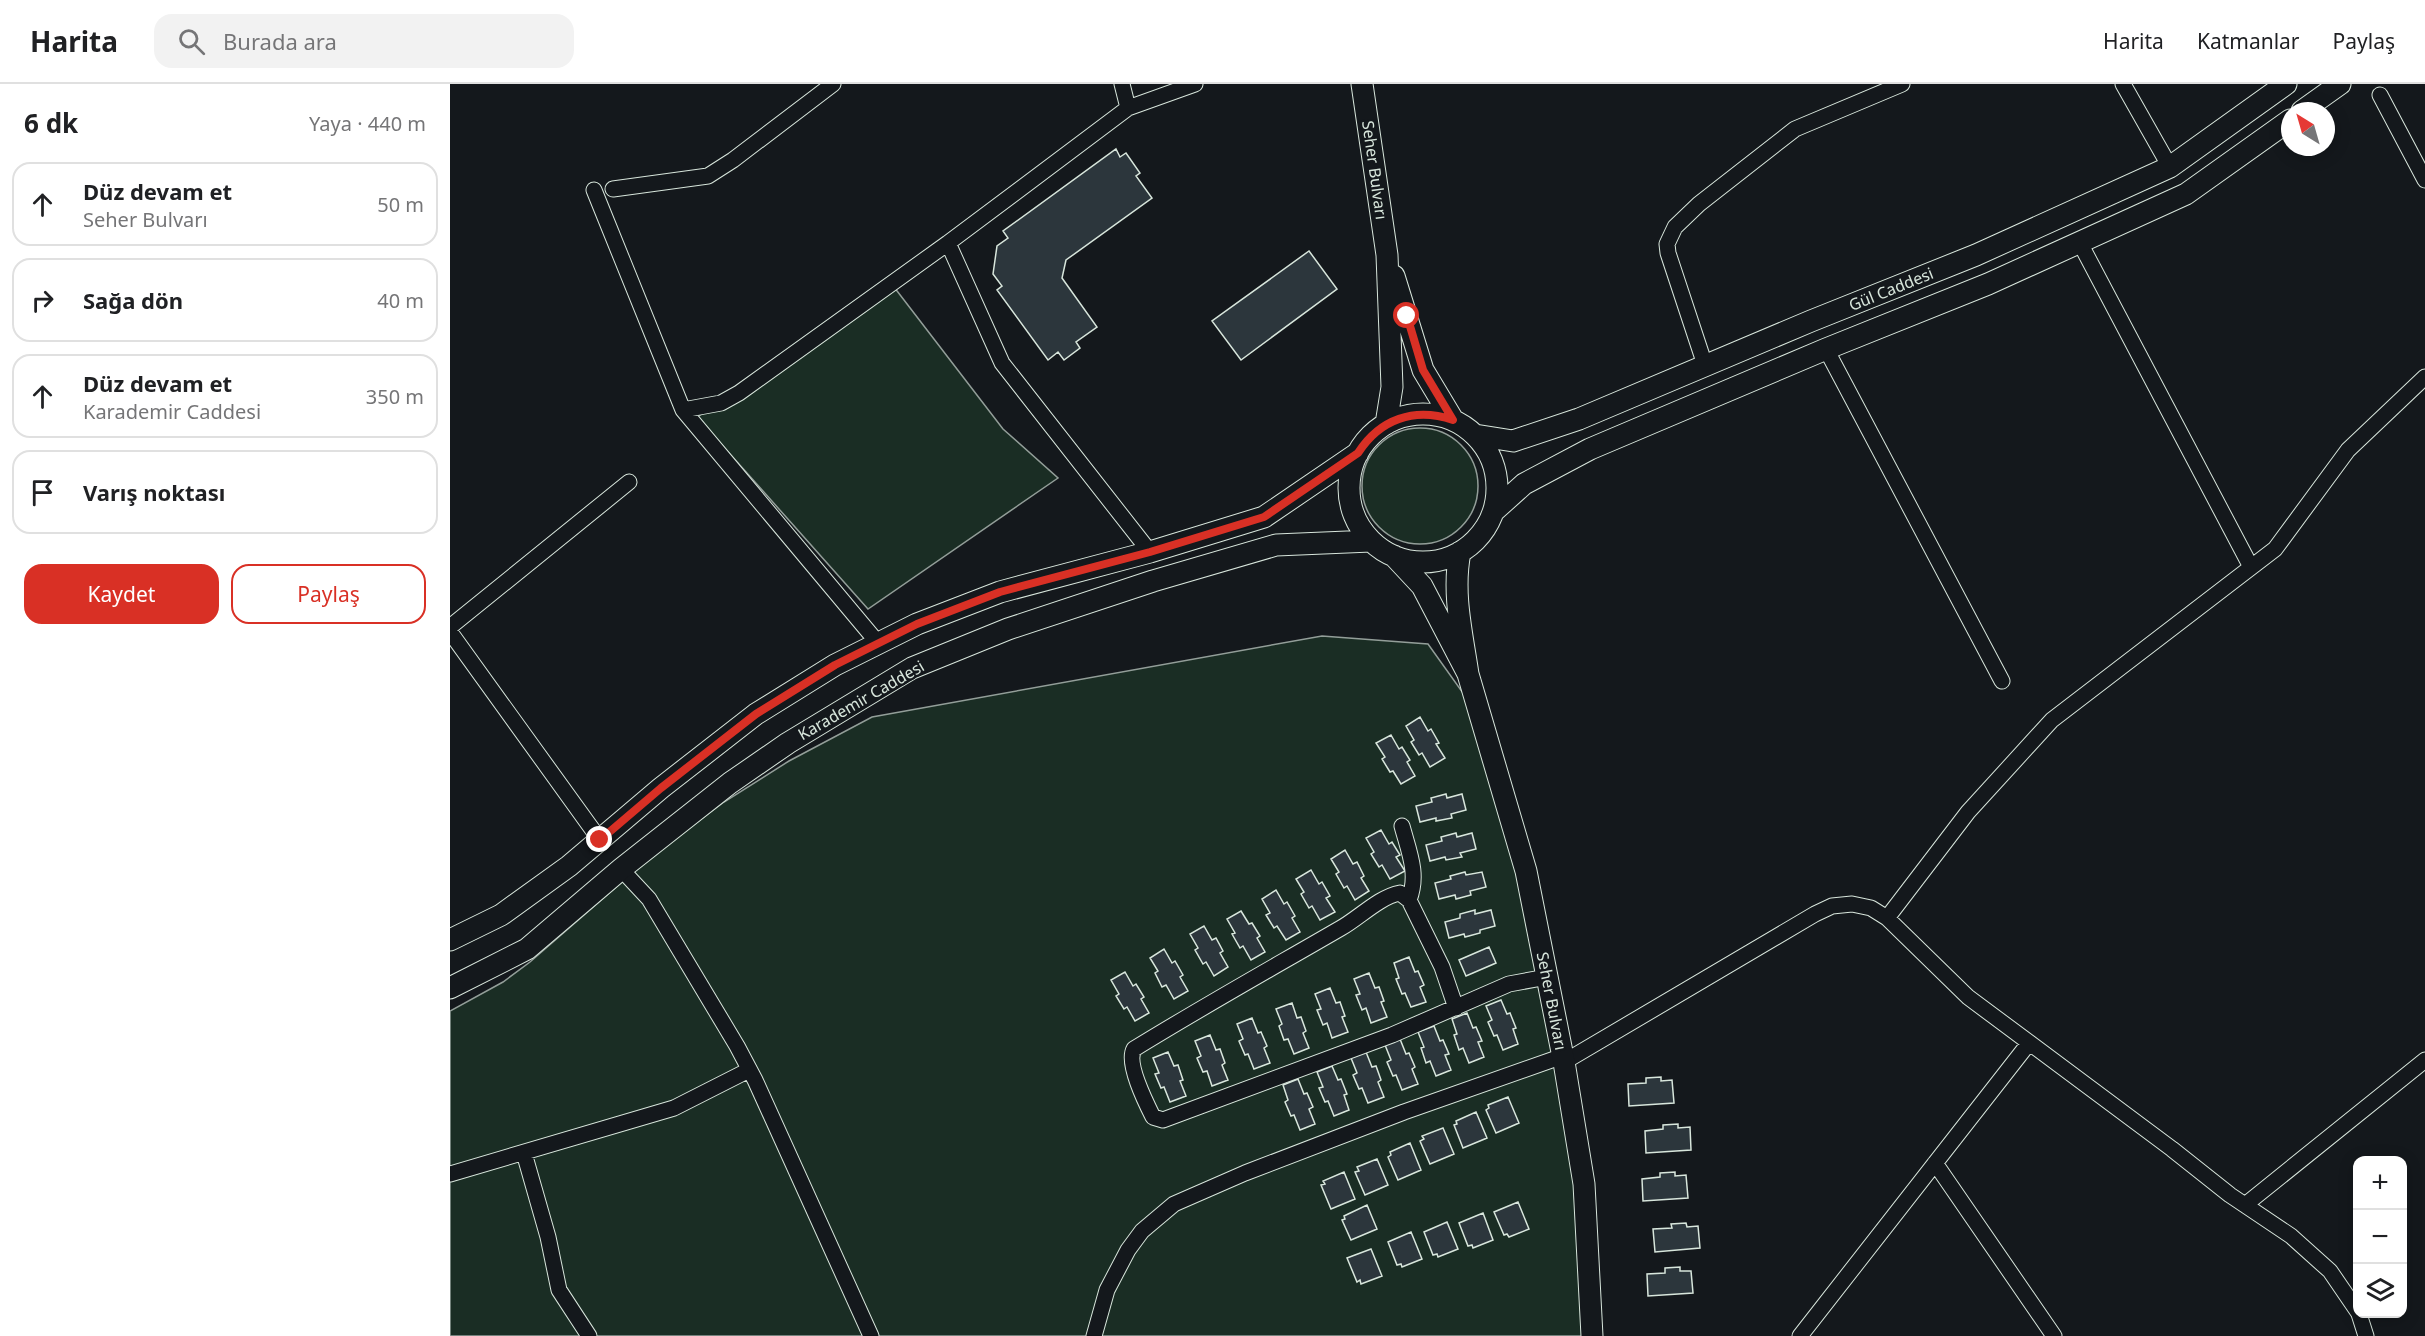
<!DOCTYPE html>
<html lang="tr">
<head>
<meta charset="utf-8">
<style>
  body { margin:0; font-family:"Noto Sans",sans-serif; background:#f2f2f2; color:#202124 }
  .controls { position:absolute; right:18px; bottom:18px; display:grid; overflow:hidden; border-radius:12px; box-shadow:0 3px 15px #0003 }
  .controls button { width:54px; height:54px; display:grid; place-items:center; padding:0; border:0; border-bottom:2px solid #e0e0e0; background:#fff; color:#202124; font:30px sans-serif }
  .compass { position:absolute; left:1831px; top:18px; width:54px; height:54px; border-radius:50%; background:#fff; box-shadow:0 3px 15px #0003; rotate:323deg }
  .stop { position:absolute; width:18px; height:18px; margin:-14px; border:4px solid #d93025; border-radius:50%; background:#fff }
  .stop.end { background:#d93025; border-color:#fff; box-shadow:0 2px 6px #0008 }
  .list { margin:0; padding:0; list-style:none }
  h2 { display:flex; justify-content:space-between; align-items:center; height:78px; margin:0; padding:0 24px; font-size:26px }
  h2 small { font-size:20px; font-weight:400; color:#757577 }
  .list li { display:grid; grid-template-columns:39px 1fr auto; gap:18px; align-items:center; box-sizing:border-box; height:84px; margin:0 12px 12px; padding:0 12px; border:2px solid #e0e0e0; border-radius:18px }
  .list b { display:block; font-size:22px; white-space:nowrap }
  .list p { margin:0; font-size:20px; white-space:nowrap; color:#757577 }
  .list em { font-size:20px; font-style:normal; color:#757577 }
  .actions { display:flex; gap:12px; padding:18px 24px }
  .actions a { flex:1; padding:14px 0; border:2px solid #d93025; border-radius:18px; text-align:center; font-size:21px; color:#d93025 }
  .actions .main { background:#d93025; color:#fff }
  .icon { flex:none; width:33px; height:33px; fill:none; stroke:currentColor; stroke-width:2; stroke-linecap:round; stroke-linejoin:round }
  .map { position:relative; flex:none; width:1975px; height:1252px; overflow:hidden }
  header { display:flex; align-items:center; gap:36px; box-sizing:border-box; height:84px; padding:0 30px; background:#fff; border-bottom:2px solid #e0e0e0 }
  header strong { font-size:28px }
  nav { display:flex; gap:33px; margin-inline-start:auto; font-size:21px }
  .search { width:420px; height:54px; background:#f2f2f2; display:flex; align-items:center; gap:15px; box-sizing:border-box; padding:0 21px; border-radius:18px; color:#757577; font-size:22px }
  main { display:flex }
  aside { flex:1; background:#fff }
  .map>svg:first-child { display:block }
  .green { fill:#1a2d24; stroke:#939e99; stroke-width:1.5 }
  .building { fill:#2c363c; stroke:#d8e6dc; stroke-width:1.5 }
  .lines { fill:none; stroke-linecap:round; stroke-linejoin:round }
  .street-casing { stroke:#d8e6dc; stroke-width:17 }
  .secondary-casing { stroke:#d8e6dc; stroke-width:23 }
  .street { stroke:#14181c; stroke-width:15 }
  .secondary { stroke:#14181c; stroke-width:21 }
  .route { stroke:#d93025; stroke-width:8 }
  .labels { text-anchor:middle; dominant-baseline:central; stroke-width:4.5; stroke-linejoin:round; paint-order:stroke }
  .street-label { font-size:16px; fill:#d8e6dc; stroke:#14181c }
</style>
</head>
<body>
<header>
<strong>Harita</strong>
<div class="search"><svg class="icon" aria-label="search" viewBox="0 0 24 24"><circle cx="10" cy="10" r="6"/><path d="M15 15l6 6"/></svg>Burada ara</div>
<nav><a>Harita</a><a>Katmanlar</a><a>Paylaş</a></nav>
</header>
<main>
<aside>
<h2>6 dk<small>Yaya · 440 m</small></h2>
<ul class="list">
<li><svg class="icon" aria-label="ahead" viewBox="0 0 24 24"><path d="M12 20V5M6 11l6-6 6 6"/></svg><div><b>Düz devam et</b><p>Seher Bulvarı</p></div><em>50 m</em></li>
<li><svg class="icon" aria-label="right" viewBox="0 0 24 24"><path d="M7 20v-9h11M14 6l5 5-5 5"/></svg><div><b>Sağa dön</b></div><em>40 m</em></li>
<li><svg class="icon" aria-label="ahead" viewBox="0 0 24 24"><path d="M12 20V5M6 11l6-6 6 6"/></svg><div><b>Düz devam et</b><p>Karademir Caddesi</p></div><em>350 m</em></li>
<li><svg class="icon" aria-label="arrive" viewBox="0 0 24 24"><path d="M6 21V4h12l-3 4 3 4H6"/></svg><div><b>Varış noktası</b></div></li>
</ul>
<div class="actions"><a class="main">Kaydet</a><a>Paylaş</a></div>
</aside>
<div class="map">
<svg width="1975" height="1252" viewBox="0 0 1975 1252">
  <rect width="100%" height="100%" fill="#14181c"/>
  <path class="green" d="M444,203l109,142 55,49 -190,131 -171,-192z
    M912 402a58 58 0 1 1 116 0a58 58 0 1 1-116 0Z
    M872,552l106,8 45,63 86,326 32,303h-1141v-325l53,-29 27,-20 122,-106 72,-54 65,-41 83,-44z"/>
  <path class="building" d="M666,65l4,8 6,-4 14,20 -4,3 16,22 -86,62 -4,18 35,49 -21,15 4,6 -16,12 -6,-8 -10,8 -51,-70 5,-4 -9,-12 4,-28 11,-8 -5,-7z
    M859,167l28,38 -96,71 -29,-39z
    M970,633l8,14 3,-2 8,14 -3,1 9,14 -15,9 -8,-14 -3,2 -8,-13 3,-2 -8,-14z
    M941,651l8,14 3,-2 8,13 -3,2 8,14 -14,8 -8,-13 -3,1 -8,-13 3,-2 -9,-14z
    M996,710l1,4 15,-4 4,16 -15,4 1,4 -16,3v-3l-16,4 -4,-16 16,-4 -1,-4z
    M931,746l8,14 3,-2 8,13 -4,2 9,14 -15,8 -8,-14 -3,2 -8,-13 3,-2 -8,-14z
    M1006,749l1,4 15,-4 4,16 -16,4 2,4 -16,3 -1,-3 -15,4 -4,-16 16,-4 -1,-4z
    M895,766l8,14 4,-2 7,14 -3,2 8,13 -14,9 -8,-14 -3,2 -8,-14 3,-2 -8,-13z
    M861,786l8,14 3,-2 8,14 -4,2 9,14 -15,8 -8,-14 -3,2 -8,-14 3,-2 -8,-13z
    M1015,788l1,3 16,-3 4,15 -16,4 1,4 -15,4 -1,-4 -16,4 -4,-16 16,-4 -1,-3z
    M826,806l8,14 3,-2 8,14 -3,2 8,14 -14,8 -9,-14 -3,2 -8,-13 4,-2 -8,-14z
    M1025,826v4l16,-4 4,16 -15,4v3l-15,4 -1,-3 -15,4 -4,-16 15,-4v-4z
    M791,827l8,13 3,-1 8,13 -3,2 8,14 -14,8 -8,-14 -3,2 -8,-14 3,-1 -8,-14z
    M754,842l8,14 4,-2 7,13 -3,2 8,14 -14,9 -8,-14 -3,2 -8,-14 3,-2 -8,-14z
    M1039,863l7,16 -30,13 -7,-16z
    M714,865l8,14 3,-2 8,14 -3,2 8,14 -14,8 -8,-14 -4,2 -7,-14 3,-2 -8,-13z
    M959,873l6,15 3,-1 6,14 -4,2 6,15 -15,5 -6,-14 -3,1 -6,-15 3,-1 -5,-15z
    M675,888l8,14 3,-2 8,13 -3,2 8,14 -14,8 -8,-14 -3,2 -8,-13 3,-2 -8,-14z
    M919,889l6,15 4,-1 5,14 -3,1 6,15 -16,6 -5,-15 -4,2 -6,-15 4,-1 -6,-15z
    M880,904l6,15 4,-1 5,14 -3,1 6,15 -16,6 -5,-15 -4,2 -6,-15 4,-1 -6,-15z
    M1051,916l6,14 3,-1 6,15 -3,1 5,15 -15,6 -6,-15 -3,1 -6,-14 4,-2 -6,-14z
    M842,919l5,15 4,-1 5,14 -3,2 6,15 -15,6 -6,-15 -4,1 -5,-14 3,-2 -6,-15z
    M1017,929l6,15 3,-1 6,14 -4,1 6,15 -15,6 -6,-15 -4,2 -5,-15 3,-1 -5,-15z
    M802,934l6,15 3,-1 6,14 -3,2 6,15 -16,6 -6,-15 -3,1 -6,-14 4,-2 -6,-15z
    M984,942l6,15 3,-1 6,14 -4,1 6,15 -15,6 -6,-15 -4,2 -5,-15 3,-1 -6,-15z
    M760,951l6,15 4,-1 5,14 -3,2 6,15 -16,6 -5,-15 -4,1 -6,-14 4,-2 -6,-15z
    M950,955l6,15 3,-1 6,14 -3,2 6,15 -16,6 -6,-15 -3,1 -6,-14 4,-2 -6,-15z
    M718,968l6,14 4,-1 5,15 -3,1 6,15 -16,6 -6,-15 -3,1 -6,-14 4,-1 -6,-15z
    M916,968l6,15 4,-1 5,14 -3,2 6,15 -16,6 -6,-15 -3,1 -6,-14 4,-2 -6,-15z
    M882,982l6,14 3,-1 6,15 -3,1 5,15 -15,6 -6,-15 -3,1 -6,-14 4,-1 -6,-15z
    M1211,993v4l11,-1 2,23 -45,3 -1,-22 18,-1v-5z
    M848,995l6,15 3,-1 6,14 -4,2 6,15 -15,6 -6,-15 -3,1 -6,-14 3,-2 -5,-15z
    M1058,1013l11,26 -23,10 -10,-23 3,-2 -1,-3z
    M1026,1028l11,26 -24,10 -9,-23 3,-1 -1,-3z
    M1228,1040v4l12,-1 1,23 -45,3 -1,-22 18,-2v-4z
    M993,1044l11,26 -24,10 -10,-23 4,-2 -2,-3z
    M960,1059l11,27 -23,10 -10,-23 3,-2 -1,-3z
    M927,1075l11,26 -23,10 -10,-23 4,-1 -2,-4z
    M894,1088l11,27 -24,10 -10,-24 4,-1 -2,-3z
    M1225,1088v4l11,-1 2,23 -45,3 -1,-22 18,-2v-4z
    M1068,1118l11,27 -20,8 -2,-3 -3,1 -10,-23z
    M917,1121l10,24 -26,11 -9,-20 3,-1 -1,-3z
    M1033,1129l10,27 -20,8 -1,-3 -4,1 -9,-23z
    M997,1138l11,27 -20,8 -1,-3 -4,1 -9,-23z
    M1236,1139l1,4 11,-1 2,22 -45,4 -2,-23 19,-1 -1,-4z
    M961,1148l11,27 -20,8 -1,-3 -4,1 -9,-23z
    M921,1165l11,27 -21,8 -1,-4 -3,2 -10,-24z
    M1230,1183v4h11l2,22 -45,3 -1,-22 18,-1v-5z"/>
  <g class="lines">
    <defs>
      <path id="street" d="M672,0l6,24
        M1673,0l47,83
        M1930,11l45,85
        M163,105l95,-13 25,-16 100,-76
        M144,106l89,220 195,233
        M1630,159l171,324
        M1376,265l176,332
        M1255,281l-37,-112 -1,-9 8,-17 24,-23 96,-75 107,-45
        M233,326l38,-7 18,-10 209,-150
        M700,468l-148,-189 -54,-120 180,-135 67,-24
        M0,543l179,-145
        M0,548l150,208
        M952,742c7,26 17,48 7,74
        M171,785l28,30 88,147 18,34 116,256
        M1437,834l81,-106 84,-92 223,-171 73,-99 77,-73
        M1006,924l-14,-41 -33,-67 -9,-7c-21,4 -41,25 -59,35 -69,40 -139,79 -207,121 -8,14 12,54 19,68l10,3 229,-85 117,-51 38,-7
        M1114,978l251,-148 17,-8 20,-2 19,4 16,10 81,79 204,152 58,46 61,41 39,35 28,41
        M74,1069l24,84 11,53 30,46
        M1485,1079l119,173
        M0,1090l224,-66 75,-38
        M1795,1121l180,-145
        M1909,1230l7,22
        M644,1252l13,-46 21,-40 14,-19 32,-27 71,-31 159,-61 159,-56
        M1350,1252l229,-293"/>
      <path id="secondary" d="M912,0l25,171 5,132 -6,37
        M1852,27l38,-27
        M944,192l29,94 30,50
        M899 404a74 74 0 1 1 148 0a74 74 0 1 1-148 0Z
        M1025,351l38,6 66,-22 232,-98 165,-66 194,-88 116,-83
        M1044,427l30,-27 66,-35 236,-100 162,-65 198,-90 104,-74
        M944,472l28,30 46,88c-6,-41 -16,-81 -8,-122
        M1018,590l58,197 38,191 20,122 8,152
        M0,856l51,-25 68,-49 92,-78 95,-74 79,-49 82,-41 83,-32 150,-40 114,-35 94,-64
        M0,904l77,-39 94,-80 109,-86 58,-40 124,-75 96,-39 145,-48 123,-36 95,-4"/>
    </defs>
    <use href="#street" class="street-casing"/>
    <use href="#secondary" class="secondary-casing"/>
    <use href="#street" class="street"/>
    <use href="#secondary" class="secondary"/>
  </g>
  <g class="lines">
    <path class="route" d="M150,756l61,-52 95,-74 79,-49 82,-41 83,-32 150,-40 114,-35 94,-64c22,-34 56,-46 95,-33l-30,-50 -16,-54"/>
  </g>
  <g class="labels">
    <g class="street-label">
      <text transform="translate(925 86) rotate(82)">Seher Bulvarı</text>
      <text transform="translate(1441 205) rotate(-22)">Gül Caddesi</text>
      <text transform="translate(411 616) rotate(-30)">Karademir Caddesi</text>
      <text transform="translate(1102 917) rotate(79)">Seher Bulvarı</text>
    </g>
  </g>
</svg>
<div class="controls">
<button>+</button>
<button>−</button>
<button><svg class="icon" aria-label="layers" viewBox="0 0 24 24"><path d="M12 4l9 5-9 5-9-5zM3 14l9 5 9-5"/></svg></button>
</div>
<svg class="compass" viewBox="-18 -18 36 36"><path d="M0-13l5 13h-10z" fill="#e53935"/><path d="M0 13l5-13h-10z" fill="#757577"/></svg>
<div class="stop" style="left:957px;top:232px"></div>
<div class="stop end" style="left:150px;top:756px"></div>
</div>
</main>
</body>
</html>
